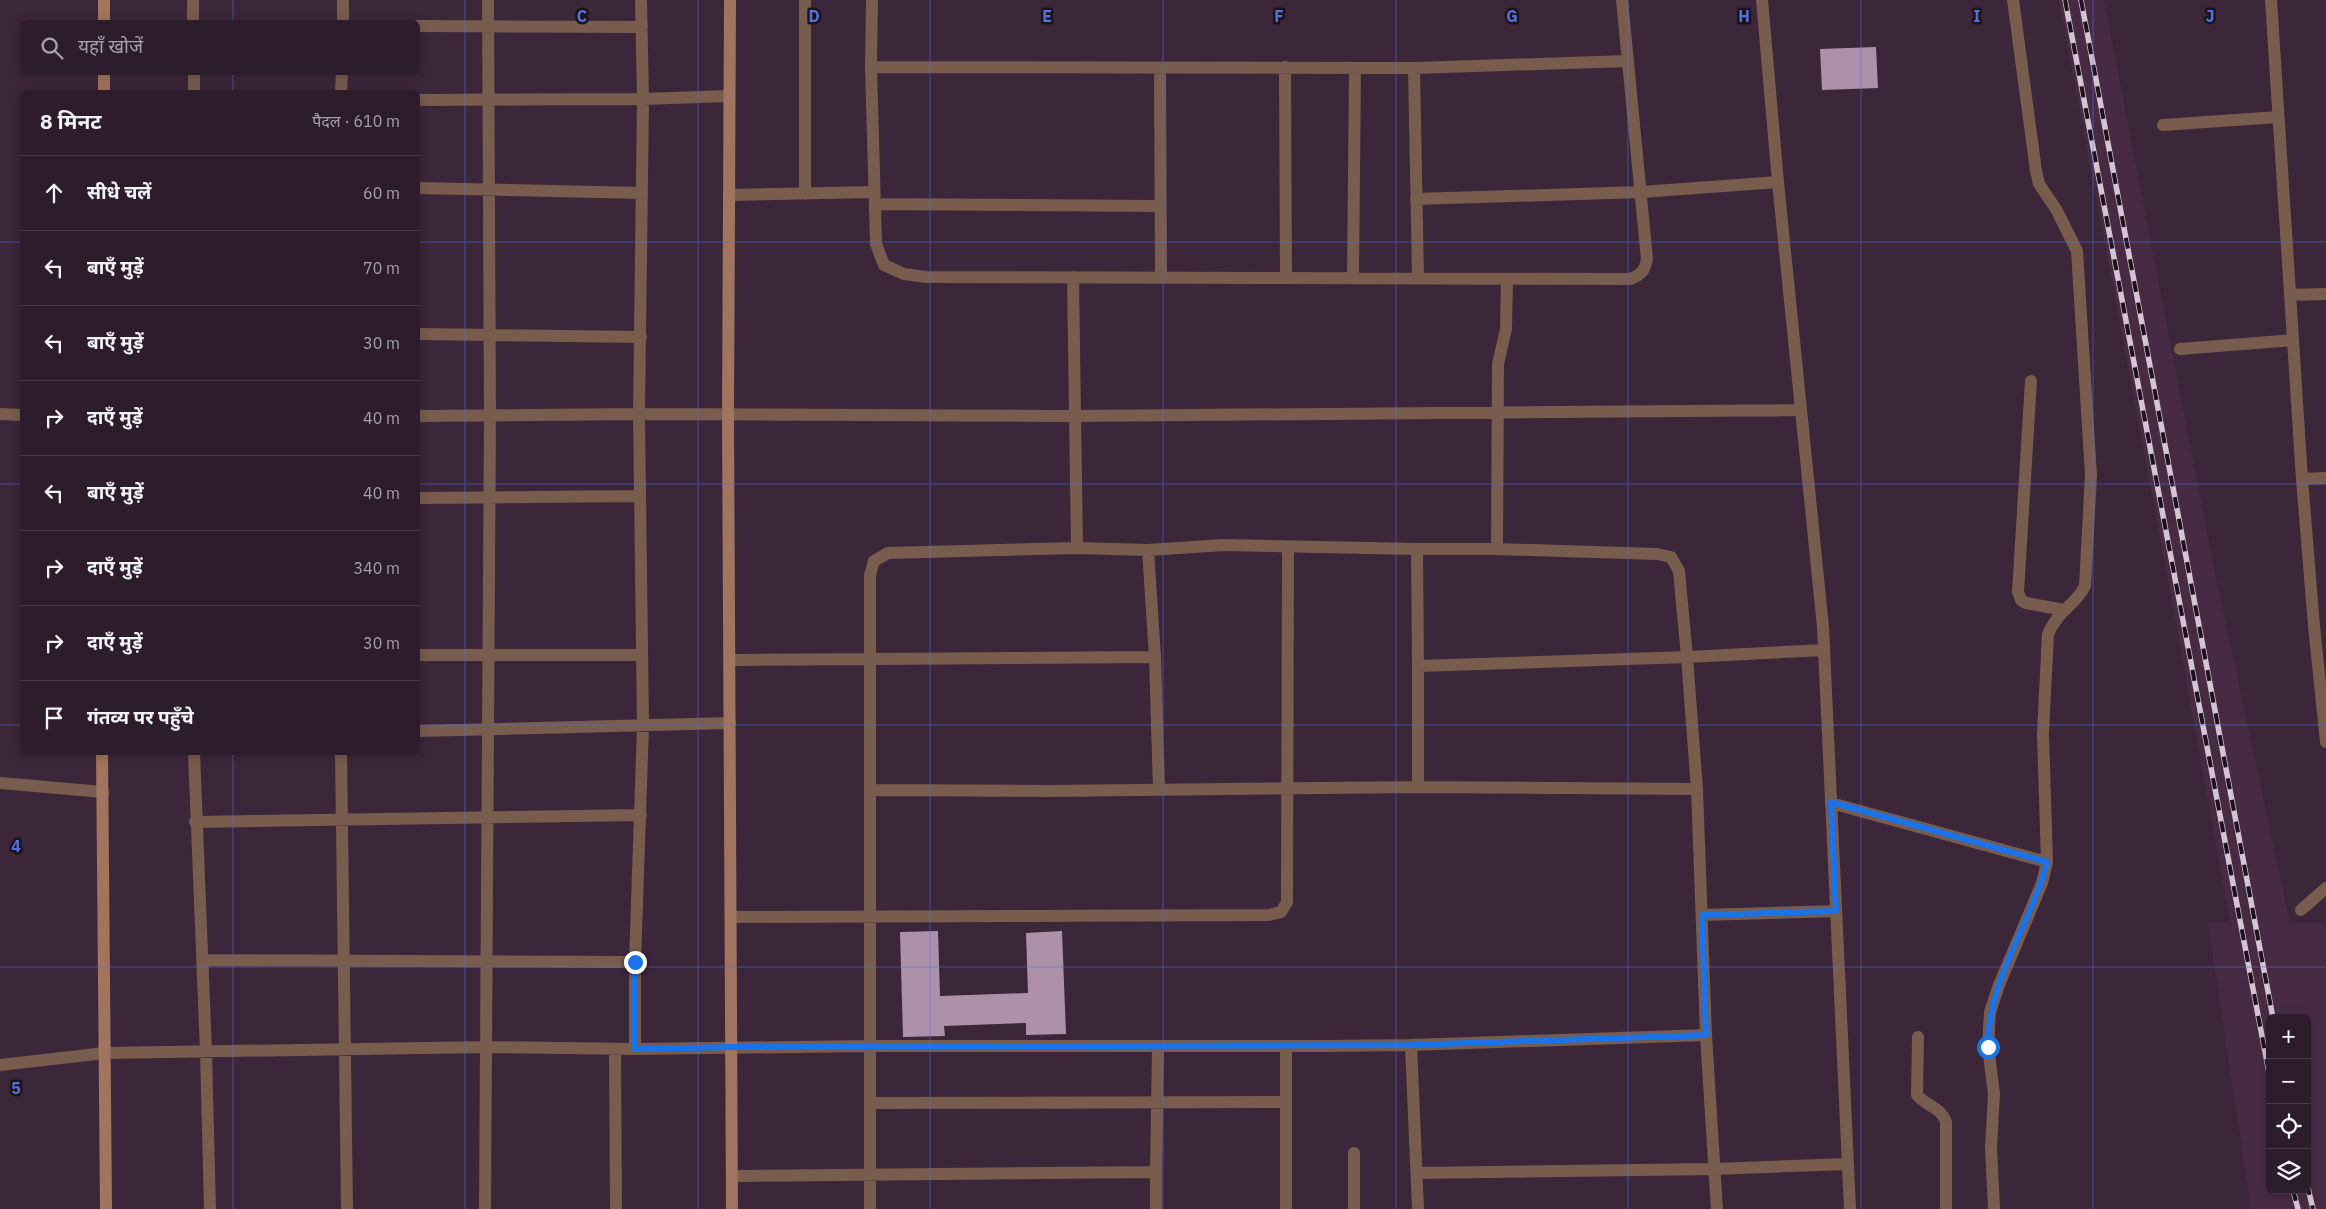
<!DOCTYPE html>
<html lang="hi">
<head>
<meta charset="utf-8">
<style>
  body { margin:0; font-family:"IBM Plex Sans","Noto Sans Devanagari",sans-serif; background:#352534; color:#f1f3f6 }
  .controls { position:absolute; right:15px; bottom:15px; display:grid; overflow:hidden; border-radius:8px; box-shadow:0 2px 12px #0003 }
  .controls button { width:45px; height:45px; display:grid; place-items:center; padding:0; border:0; border-bottom:1px solid #483a48; background:#2d1c2c; color:#f1f3f6; font:25px sans-serif }
  .stop { position:absolute; width:15px; height:15px; margin:-11px; border:4px solid #1a73e8; border-radius:50%; background:#fff }
  .stop.end { background:#1a73e8; border-color:#fff; box-shadow:0 1px 5px #0008 }
  .list { margin:0; padding:0; list-style:none }
  h2 { display:flex; justify-content:space-between; align-items:center; height:65px; margin:0; padding:0 20px; font-size:21px }
  h2 small { font-size:16px; font-weight:400; color:#a7a1a9 }
  .list li { display:grid; grid-template-columns:32px 1fr auto; gap:15px; align-items:center; box-sizing:border-box; height:75px; padding:0 20px; border-top:1px solid #483a48 }
  .list b { display:block; font-size:19px; white-space:nowrap }
  .list em { font-size:16px; font-style:normal; color:#a7a1a9 }
  .icon { flex:none; width:28px; height:28px; fill:none; stroke:currentColor; stroke-width:2; stroke-linecap:round; stroke-linejoin:round }
  .map { position:relative; flex:none; width:2326px; height:1209px; overflow:hidden }
  .search { position:absolute; background:#2d1c2c; box-shadow:0 2px 12px #0003; left:20px; top:20px; width:400px; height:55px; display:flex; align-items:center; gap:12px; box-sizing:border-box; padding:0 18px; border-radius:8px; color:#a7a1a9; font-size:19px }
  .panel { position:absolute; background:#2d1c2c; box-shadow:0 2px 12px #0003; left:20px; top:90px; width:400px; height:665px; border-radius:8px }
  .map>svg:first-child { display:block }
  .built { fill:#472b45; fill-rule:evenodd }
  .building { fill:#ad91aa }
  .lines { fill:none; stroke-linecap:round; stroke-linejoin:round }
  .street { stroke:#785c4e; stroke-width:12 }
  .secondary { stroke:#a1745f; stroke-width:12 }
  .rail-casing { stroke:#d5c5d3; stroke-width:5.5 }
  .rail { stroke:#1d131c; stroke-width:4; stroke-dasharray:11; stroke-linecap:butt }
  .route { stroke:#1a73e8; stroke-width:6 }
  .grid { fill:none; stroke:#5273de; stroke-width:1; stroke-opacity:0.55 }
  .grid-label { font-size:16px; text-anchor:middle; font-weight:bold; fill:#5273de; stroke:#1d131c; stroke-width:5; stroke-linejoin:round; paint-order:stroke }
</style>
</head>
<body>
<div class="map">
<svg width="2326" height="1209" viewBox="0 0 2326 1209">
  <rect width="100%" height="100%" fill="#3c263a"/>
  <path class="built" d="M2059,0h45l109,563 77,360h36v286h-75l-43,-286 22,-1 -64,-353zM2270,1018h37v172h-37z"/>
  <path class="building" d="M1876,47l2,41 -56,2 -2,-41z
    M938,931l2,65 88,-3 -2,-60 36,-2 4,103 -40,1v-12l-82,3 1,10 -42,1 -3,-105z"/>
  <g class="lines">
    <path class="street" d="M193,0v22
      M805,0v194
      M872,0l-1,67 5,177 8,21 20,9 22,3 704,2c11,-4 15,-8 17,-20l-25,-259
      M1762,0l16,182 45,445 27,582
      M2013,0l23,171 3,13 17,25 21,42 14,224 -6,111c-11,21 -27,24 -37,48l-5,99 4,129
      M2271,0l31,479 12,147 12,116
      M343,22v-22
      M418,26l224,1
      M871,67l543,1 214,-7
      M1285,67l1,210
      M1160,68l1,208
      M1414,68l4,210
      M194,72v20
      M341,92l1,-20
      M418,100l225,-1 86,-3
      M2163,125l115,-8
      M418,188l224,5
      M729,195l145,-3
      M1416,199l226,-7 136,-10
      M875,204l285,2
      M1073,277l4,271
      M1353,277l2,-209
      M2290,295l36,-1
      M418,334l223,3
      M2180,349l113,-9
      M2031,381l-13,211 3,8 5,3 38,7
      M0,414l22,1
      M418,416l221,-2 435,2 726,-6
      M2302,479l24,-1
      M418,498l222,-2
      M1497,549h-80l1,117 269,-9 -8,-86 -8,-14 -14,-3 -160,-5 1,-185 8,-35 1,-50
      M418,655h224
      M1155,657l4,133
      M730,660l425,-3 -7,-107
      M418,731l312,-8
      M194,752l12,300 4,157
      M341,752l6,457
      M0,783l103,9
      M1418,787l279,2 9,246
      M1697,789l-10,-132 137,-7
      M870,790l177,1 371,-4v-121
      M1831,803l216,59 -5,21 -43,102 -9,27 -2,35 6,47 -3,53 3,62
      M195,822l446,-7
      M2301,910l25,-22
      M1702,915l134,-4
      M731,917l538,-2 12,-3 6,-10 1,-355
      M202,960l433,2
      M1918,1037l-1,58c9,11 24,12 29,27v87
      M1411,1045l7,164
      M1286,1046v163
      M615,1049l1,160
      M635,1049v-87l8,-236 -4,-312 4,-315 -2,-99
      M0,1065l105,-12 380,-6 150,2 235,-3h453l88,-1 295,-10 11,174
      M870,1103l416,-1
      M1354,1153v56
      M1156,1172l2,-126
      M1417,1173l297,-4 133,-5
      M732,1176l424,-4v37
      M485,1209l5,-794 -2,-415
      M870,1209v-634l4,-14 14,-8 189,-5 71,2 76,-5 193,4"/>
    <path class="secondary" d="M104,0v22
      M730,0l-2,415 4,794
      M104,72v20
      M102,752l4,457"/>
    <defs>
      <path id="rail" d="M2065,0l205,1078
        M2081,0l192,1018
        M2307,1184l6,25
        M2293,1190l5,19"/>
    </defs>
    <use href="#rail" class="rail-casing"/>
    <use href="#rail" class="rail"/>
  </g>
  <g class="lines">
    <path class="route" d="M635,962v87l97,-2 679,-2 295,-10 -4,-120 134,-4 -5,-109 216,60c-16,63 -60,119 -59,185"/>
  </g>
  <path class="grid" d="M233,0v22M465,0v1209M698,0v1209M930,0v1209M1163,0v1209M1396,0v1209M1628,0v1209M1861,0v1209M2093,0v1209M233,72v20M0,242h22M418,242h1908M0,484h22M418,484h1908M0,725h22M418,725h1908M233,752v457M0,967h2326"/>
  <g class="grid-label">
    <text x="582" y="22">C</text>
    <text x="814" y="22">D</text>
    <text x="1047" y="22">E</text>
    <text x="1279" y="22">F</text>
    <text x="1512" y="22">G</text>
    <text x="1744" y="22">H</text>
    <text x="1977" y="22">I</text>
    <text x="2210" y="22">J</text>
    <text x="16" y="852">4</text>
    <text x="16" y="1094">5</text>
  </g>
</svg>
<div class="controls">
<button>+</button>
<button>−</button>
<button><svg class="icon" aria-label="locate" viewBox="0 0 24 24"><circle cx="12" cy="12" r="6"/><path d="M12 2v4M12 18v4M2 12h4M18 12h4"/></svg></button>
<button><svg class="icon" aria-label="layers" viewBox="0 0 24 24"><path d="M12 4l9 5-9 5-9-5zM3 14l9 5 9-5"/></svg></button>
</div>
<div class="stop" style="left:1988px;top:1047px"></div>
<div class="stop end" style="left:635px;top:962px"></div>
<div class="search"><svg class="icon" aria-label="search" viewBox="0 0 24 24"><circle cx="10" cy="10" r="6"/><path d="M15 15l6 6"/></svg>यहाँ खोजें</div>
<section class="panel">
<h2>8 मिनट<small>पैदल · 610 m</small></h2>
<ul class="list">
<li><svg class="icon" aria-label="ahead" viewBox="0 0 24 24"><path d="M12 20V5M6 11l6-6 6 6"/></svg><div><b>सीधे चलें</b></div><em>60 m</em></li>
<li><svg class="icon" aria-label="left" viewBox="0 0 24 24"><path d="M17 20v-9H6M10 6l-5 5 5 5"/></svg><div><b>बाएँ मुड़ें</b></div><em>70 m</em></li>
<li><svg class="icon" aria-label="left" viewBox="0 0 24 24"><path d="M17 20v-9H6M10 6l-5 5 5 5"/></svg><div><b>बाएँ मुड़ें</b></div><em>30 m</em></li>
<li><svg class="icon" aria-label="right" viewBox="0 0 24 24"><path d="M7 20v-9h11M14 6l5 5-5 5"/></svg><div><b>दाएँ मुड़ें</b></div><em>40 m</em></li>
<li><svg class="icon" aria-label="left" viewBox="0 0 24 24"><path d="M17 20v-9H6M10 6l-5 5 5 5"/></svg><div><b>बाएँ मुड़ें</b></div><em>40 m</em></li>
<li><svg class="icon" aria-label="right" viewBox="0 0 24 24"><path d="M7 20v-9h11M14 6l5 5-5 5"/></svg><div><b>दाएँ मुड़ें</b></div><em>340 m</em></li>
<li><svg class="icon" aria-label="right" viewBox="0 0 24 24"><path d="M7 20v-9h11M14 6l5 5-5 5"/></svg><div><b>दाएँ मुड़ें</b></div><em>30 m</em></li>
<li><svg class="icon" aria-label="arrive" viewBox="0 0 24 24"><path d="M6 21V4h12l-3 4 3 4H6"/></svg><div><b>गंतव्य पर पहुँचे</b></div></li>
</ul>
</section>
</div>
</body>
</html>
